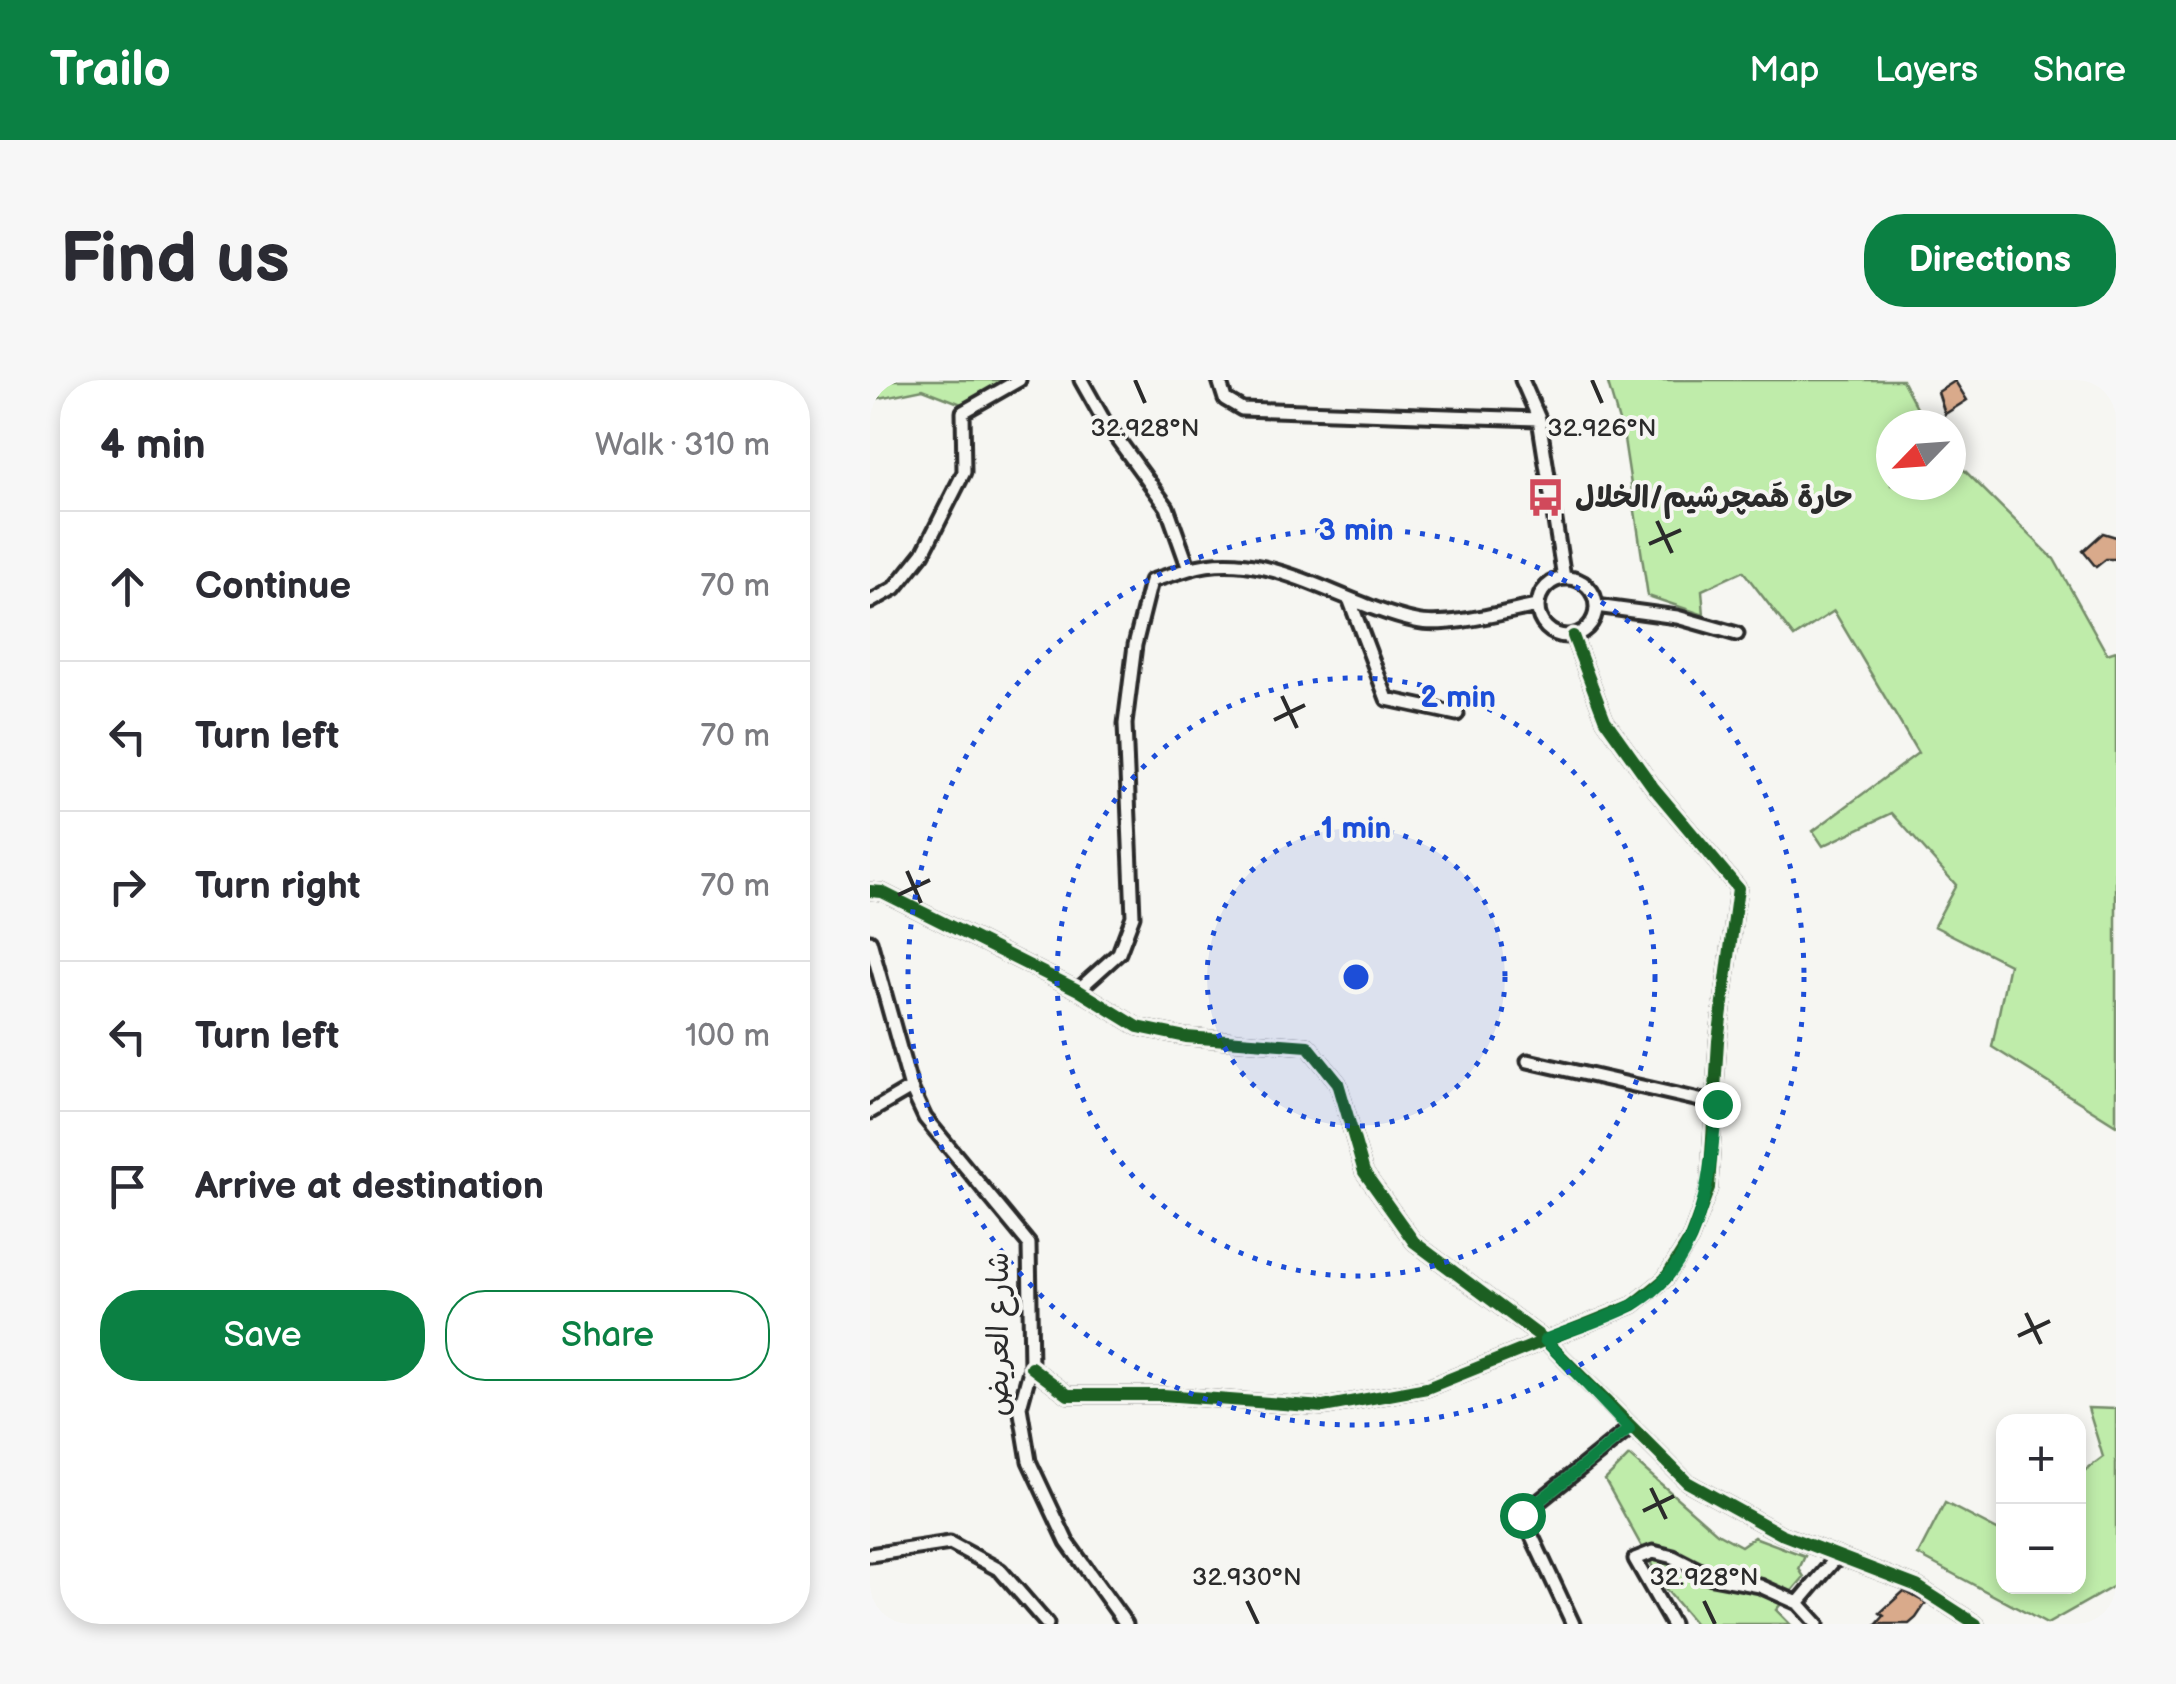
<!DOCTYPE html>
<html lang="en">
<head>
<meta charset="utf-8">
<style>
  body { margin:0; font-family:"Balsamiq Sans","Playpen Sans Arabic",sans-serif; background:#f7f7f7; color:#2b2b33 }
  .controls { position:absolute; right:30px; bottom:30px; display:grid; overflow:hidden; border-radius:20px; box-shadow:0 5px 15px #0003 }
  .controls button { width:90px; height:90px; display:grid; place-items:center; padding:0; border:0; border-bottom:2px solid #e1e1e2; background:#fff; color:#2b2b33; font:50px sans-serif }
  .compass { position:absolute; left:1006px; top:30px; width:90px; height:90px; border-radius:50%; background:#fff; box-shadow:0 5px 15px #0003; rotate:245deg }
  .stop { position:absolute; width:30px; height:30px; margin:-22px; border:8px solid #0b8043; border-radius:50%; background:#fff }
  .stop.end { background:#0b8043; border-color:#fff; box-shadow:0 2px 10px #0008 }
  .list { margin:0; padding:0; list-style:none }
  h2 { display:flex; justify-content:space-between; align-items:center; height:130px; margin:0; padding:0 40px; font-size:42px }
  h2 small { font-size:32px; font-weight:400; color:#7c7c81 }
  .list li { display:grid; grid-template-columns:65px 1fr auto; gap:30px; align-items:center; box-sizing:border-box; height:150px; padding:0 40px; border-top:2px solid #e1e1e2 }
  .list b { display:block; font-size:38px; white-space:nowrap }
  .list em { font-size:32px; font-style:normal; color:#7c7c81 }
  .actions { display:flex; gap:20px; padding:30px 40px }
  .actions a { flex:1; padding:22px 0; border:2px solid #0b8043; border-radius:40px; text-align:center; font-size:35px; color:#0b8043 }
  .actions .main { background:#0b8043; color:#fff }
  .icon { flex:none; width:55px; height:55px; fill:none; stroke:currentColor; stroke-width:2; stroke-linecap:round; stroke-linejoin:round }
  .map { position:relative; flex:none; width:1246px; height:1244px; overflow:hidden; border-radius:40px }
  header { display:flex; align-items:center; gap:60px; box-sizing:border-box; height:140px; padding:0 50px; background:#0b8043; color:#fff }
  header strong { font-size:48px }
  nav { display:flex; gap:55px; margin-inline-start:auto; font-size:35px }
  .intro { display:flex; align-items:center; justify-content:space-between; box-sizing:border-box; height:240px; padding:0 60px }
  h1 { margin:0; font-size:70px }
  .button { padding:25px 45px; border-radius:40px; background:#0b8043; color:#fff; font-size:35px; font-weight:700 }
  main { display:flex; gap:60px; padding:0 60px }
  aside { flex:1; background:#fff; border-radius:40px; box-shadow:0 5px 15px #0003 }
  .map>svg:first-child { display:block }
  .green { fill:#bfecaa; stroke:#758c6a; stroke-width:2.5 }
  .building { fill:#d9aa8b; stroke:#2b2b2b; stroke-width:2.5 }
  .lines { fill:none; stroke-linecap:round; stroke-linejoin:round }
  .minor-casing { stroke:#2b2b2b; stroke-width:19 }
  .minor { stroke:#f6f6f2; stroke-width:11 }
  .cycleway-casing { stroke:#f6f6f2; stroke-width:19 }
  .cycleway { stroke:#1b5e20; stroke-width:12 }
  .route { stroke:#0b8043; stroke-width:12 }
  .ticks { fill:none; stroke:#2b2b2b; stroke-width:4 }
  .ring { fill:none; stroke:#1d4ed8; stroke-width:5; stroke-dasharray:5 10 }
  .labels { text-anchor:middle; dominant-baseline:central; stroke-width:8; stroke-linejoin:round; paint-order:stroke }
  .poi-label { font-size:30px; font-weight:bold; fill:#2b2b2b; stroke:#f6f6f2; text-anchor:start }
  .street-label { font-size:30px; fill:#2b2b2b; stroke:#f6f6f2 }
  .ticks-label { font-size:25px; text-anchor:middle; fill:#2b2b2b; stroke:#f6f6f2; stroke-width:8; stroke-linejoin:round; paint-order:stroke }
  .centre { fill:#1d4ed8; stroke:#f6f6f2; stroke-width:5 }
  .ring-label { font-size:30px; text-anchor:middle; font-weight:bold; fill:#1d4ed8; stroke:#f6f6f2; stroke-width:8; stroke-linejoin:round; paint-order:stroke }
</style>
</head>
<body>
<header>
<strong>Trailo</strong>
<nav><a>Map</a><a>Layers</a><a>Share</a></nav>
</header>
<div class="intro"><h1>Find us</h1><a class="button">Directions</a></div>
<main>
<aside>
<h2>4 min<small>Walk · 310 m</small></h2>
<ul class="list">
<li><svg class="icon" aria-label="ahead" viewBox="0 0 24 24"><path d="M12 20V5M6 11l6-6 6 6"/></svg><div><b>Continue</b></div><em>70 m</em></li>
<li><svg class="icon" aria-label="left" viewBox="0 0 24 24"><path d="M17 20v-9H6M10 6l-5 5 5 5"/></svg><div><b>Turn left</b></div><em>70 m</em></li>
<li><svg class="icon" aria-label="right" viewBox="0 0 24 24"><path d="M7 20v-9h11M14 6l5 5-5 5"/></svg><div><b>Turn right</b></div><em>70 m</em></li>
<li><svg class="icon" aria-label="left" viewBox="0 0 24 24"><path d="M17 20v-9H6M10 6l-5 5 5 5"/></svg><div><b>Turn left</b></div><em>100 m</em></li>
<li><svg class="icon" aria-label="arrive" viewBox="0 0 24 24"><path d="M6 21V4h12l-3 4 3 4H6"/></svg><div><b>Arrive at destination</b></div></li>
</ul>
<div class="actions"><a class="main">Save</a><a>Share</a></div>
</aside>
<div class="map">
<svg width="1246" height="1244" viewBox="0 0 1246 1244">
  <rect width="100%" height="100%" fill="#f6f6f2"/>
  <filter id="ink" filterUnits="userSpaceOnUse"><feTurbulence type="fractalNoise" baseFrequency=".01" numOctaves="2"/><feDisplacementMap in="SourceGraphic" scale="20" xChannelSelector="R" yChannelSelector="G"/><feConvolveMatrix kernelMatrix="1 2 1 2 8 2 1 2 1" color-interpolation-filters="sRGB"/></filter>
  <g filter="url(#ink)">
    <path class="green" d="M0,0h136l-42,25 -41,-16 -53,11z
      M737,0h295l24,45h-35v60h60v-28l103,102 53,95 9,-3v474l-124,-78 17,-83 -75,-38 22,-41 -64,-72 -69,33 -10,-15 105,-78 -84,-142 -40,26 -51,-66 -41,19 2,25 -56,-19 -24,-157z
      M1218,1028l28,1v176l-69,39 -129,-69 27,-52 58,30 1,53h74l1,-111 24,-18z
      M759,1076l88,77 24,13 13,-9 51,19 -6,13 5,8 -28,33 14,14h-95l-31,-37 -59,-107z"/>
    <path class="building" d="M1085,1l12,19 -22,14 -7,-22z
      M1233,153l13,4v22h-10l-10,8 -13,-16z
      M1034,1211l22,12 -10,15 -7,6h-32l7,-8 -4,-3z"/>
    <g class="lines">
      <defs>
        <path id="minor" d="M349,0l6,19 17,10 297,10
          M652,0l17,39 25,159
          M319,189c77,-24 152,36 227,52 30,7 89,-9 121,-15
          M668 227a29 29 0 1 1 58 0a29 29 0 1 1-58 0Z
          M480,221l37,98 70,15
          M0,222l25,-14 28,-35 41,-81 -1,-60 56,-32
          M726,226l81,11 60,17
          M0,511l12,1 196,98 60,37 48,10 122,9 30,37 26,89 50,70 131,98 142,142 94,52 136,52 59,38
          M0,561l41,147 14,30 104,126 2,123 -11,40 9,54 38,81 59,82
          M208,610l41,-37 14,-37 -8,-192 10,-79 16,-64 38,-12 -22,-62 -64,-88 -22,-39
          M658,681l189,43
          M0,732l41,-24
          M161,987l37,28h95l160,12 104,-19 206,-83 32,-26 25,-40 19,-51 9,-147 20,-153 -85,-101 -48,-67 -32,-84
          M0,1175l80,-12 50,27 47,54
          M703,1244l-51,-109 107,-86
          M802,1244l-37,-65 18,-7 20,5 39,20 48,9 38,17
          M947,1244l-19,-21 39,-46"/>
      </defs>
      <use href="#minor" class="minor-casing"/>
      <use href="#minor" class="minor"/>
      <defs>
        <path id="cycleway" d="M0,511l12,1 196,98 60,37 48,10 122,9 30,37 26,89 50,70 131,98 142,142 94,52 136,52 59,38
          M161,987l37,28h95l160,12 104,-19 206,-83 32,-26 25,-40 19,-51 9,-147 20,-153 -85,-101 -48,-67 -32,-84"/>
      </defs>
      <use href="#cycleway" class="cycleway-casing"/>
      <use href="#cycleway" class="cycleway"/>
    </g>
  </g>
  <g class="lines" filter="url(#ink)">
    <path class="route" d="M652,1135l107,-86 -84,-89c28,-11 59,-20 86,-34 72,-38 79,-131 86,-202"/>
  </g>
  <path class="ticks" d="M265,0l10,23M722,0l10,23M787,141l15,32M779,164l32,-14M412,316l15,32M404,340l31,-15M37,491l14,32M28,515l32,-15M1156,933l15,31M1148,956l32,-15M781,1108l15,31M773,1131l31,-15M377,1221l11,23M834,1221l11,23"/>
  <circle cx="486" cy="597" r="149" fill="#1d4ed8" fill-opacity=".12"/>
  <g class="ring">
    <circle cx="486" cy="597" r="149"/>
    <circle cx="486" cy="597" r="299"/>
    <circle cx="486" cy="597" r="448"/>
  </g>
  <defs>
    <symbol id="bus-bare" viewBox="-9 -9 18 18"><path d="M-5-6H5V4H4V6H2V4H-2V6H-4V4H-5ZM-3.5-4V0h7V-4ZM-3.5 1.2v1.5H-2V1.2ZM2 1.2v1.5H3.5V1.2Z" fill="#d1495b" stroke="#f6f6f2" stroke-width="2.5" paint-order="stroke"/></symbol>
  </defs>
  <g fill-rule="evenodd">
    <use href="#bus-bare" x="648" y="90" width="55" height="55"/>
  </g>
  <g class="labels">
    <g class="poi-label">
      <text x="705" y="118">حارة هَمچرشيم/الخلال</text>
    </g>
    <g class="street-label">
      <text transform="translate(129 954) rotate(-90)">شارع العريض</text>
    </g>
  </g>
  <g class="ticks-label">
    <text x="275" y="56">32.928°N</text>
    <text x="732" y="56">32.926°N</text>
    <text x="377" y="1205">32.930°N</text>
    <text x="834" y="1205">32.928°N</text>
  </g>
  <circle cx="486" cy="597" r="15" class="centre"/>
  <g class="ring-label">
    <text x="486" y="160">3 min</text>
    <text x="588" y="327">2 min</text>
    <text x="486" y="458">1 min</text>
  </g>
</svg>
<div class="controls">
<button>+</button>
<button>−</button>
</div>
<svg class="compass" viewBox="-18 -18 36 36"><path d="M0-13l5 13h-10z" fill="#e53935"/><path d="M0 13l5-13h-10z" fill="#7c7c81"/></svg>
<div class="stop" style="left:652px;top:1135px"></div>
<div class="stop end" style="left:847px;top:724px"></div>
</div>
</main>
</body>
</html>
